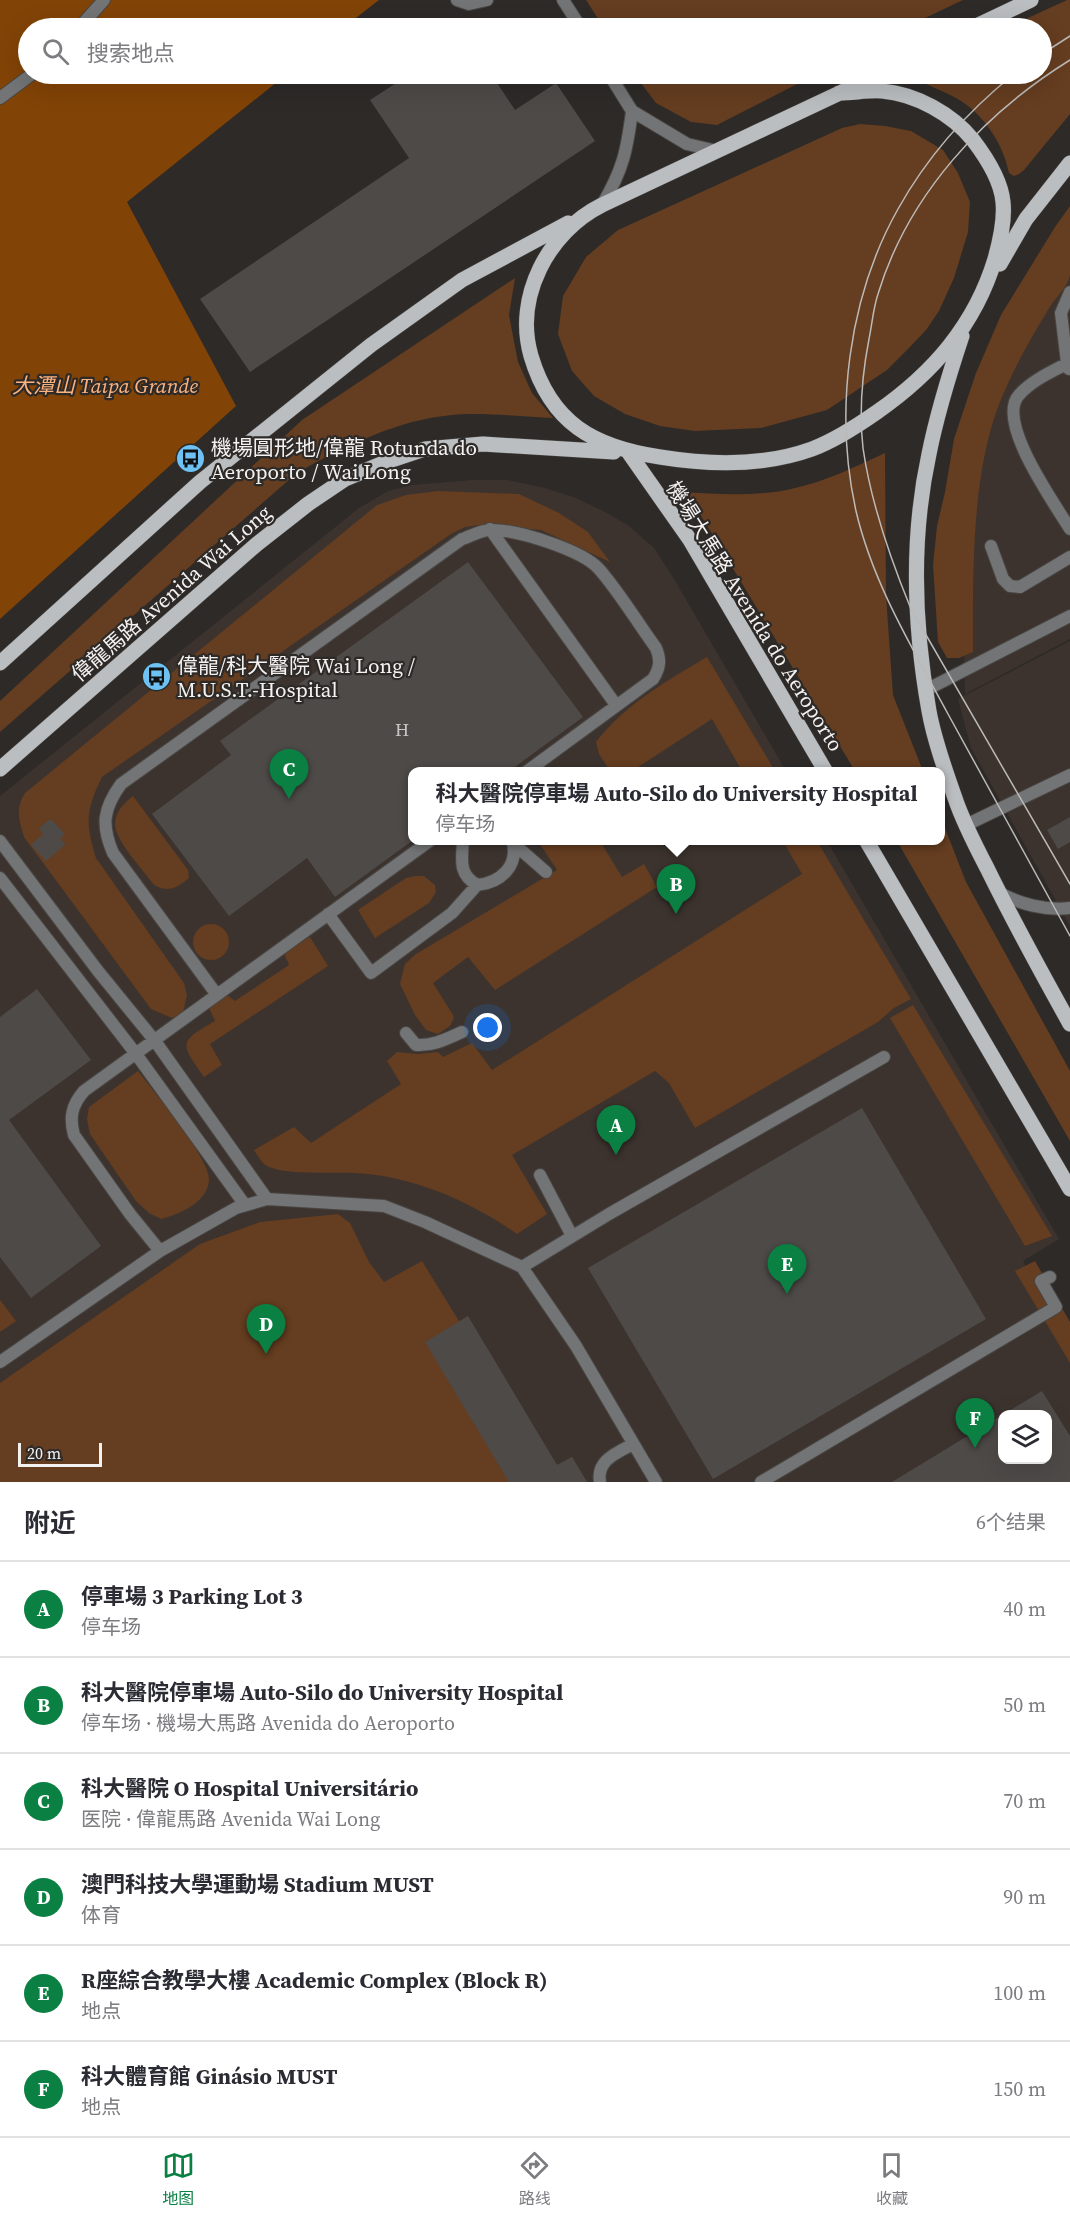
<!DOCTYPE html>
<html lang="zh">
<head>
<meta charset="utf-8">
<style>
  body { margin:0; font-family:"Source Serif 4","Noto Sans SC",serif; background:#f2f2f3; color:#2b2b33 }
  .controls { position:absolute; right:18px; bottom:18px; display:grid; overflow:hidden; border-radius:12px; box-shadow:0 6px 24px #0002 }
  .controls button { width:54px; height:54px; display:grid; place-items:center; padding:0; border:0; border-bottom:2px solid #e1e1e2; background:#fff; color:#2b2b33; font:30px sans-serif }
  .scale { position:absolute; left:18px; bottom:15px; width:84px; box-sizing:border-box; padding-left:6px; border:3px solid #f4f2f0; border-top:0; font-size:16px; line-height:21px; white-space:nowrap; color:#f4f2f0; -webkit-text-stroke:4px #2d2a28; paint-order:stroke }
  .you { position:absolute; left:488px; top:1028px; width:21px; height:21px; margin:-15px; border:4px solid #fff; border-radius:50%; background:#1a73e8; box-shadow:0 0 0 9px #1a73e833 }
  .badge { display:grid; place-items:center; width:39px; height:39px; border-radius:50%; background:#0b8043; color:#fff; font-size:20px; font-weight:700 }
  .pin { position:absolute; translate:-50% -50px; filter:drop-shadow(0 2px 3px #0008) }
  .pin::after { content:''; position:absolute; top:32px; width:21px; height:18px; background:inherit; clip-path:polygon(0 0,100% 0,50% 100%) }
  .popup { position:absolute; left:408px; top:767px; width:537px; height:78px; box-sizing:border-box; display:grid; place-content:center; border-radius:12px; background:#fff; filter:drop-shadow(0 2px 4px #0005); font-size:20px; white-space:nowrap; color:#7c7c81 }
  .popup b { font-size:22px; color:#2b2b33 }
  .popup::after { content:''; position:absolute; left:50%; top:100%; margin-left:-12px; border:12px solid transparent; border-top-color:#fff }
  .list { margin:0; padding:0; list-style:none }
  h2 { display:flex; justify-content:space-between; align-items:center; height:78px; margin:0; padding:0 24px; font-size:26px }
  h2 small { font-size:20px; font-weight:400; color:#7c7c81 }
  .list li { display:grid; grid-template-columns:39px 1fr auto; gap:18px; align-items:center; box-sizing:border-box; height:96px; padding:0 24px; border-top:2px solid #e1e1e2 }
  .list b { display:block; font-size:22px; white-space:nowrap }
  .list p { margin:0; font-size:20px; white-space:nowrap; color:#7c7c81 }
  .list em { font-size:20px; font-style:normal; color:#7c7c81 }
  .icon { flex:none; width:33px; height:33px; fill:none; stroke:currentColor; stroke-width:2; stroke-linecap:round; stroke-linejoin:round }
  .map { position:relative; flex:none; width:1070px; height:1482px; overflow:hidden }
  .search { position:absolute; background:#fff; box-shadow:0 6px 24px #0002; left:18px; right:18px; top:18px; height:66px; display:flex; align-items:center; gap:15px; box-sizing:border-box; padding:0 21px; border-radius:33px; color:#7c7c81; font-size:22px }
  .sheet { height:654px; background:#fff }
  nav { display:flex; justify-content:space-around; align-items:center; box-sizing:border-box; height:84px; border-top:2px solid #e1e1e2; background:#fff; font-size:16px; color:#7c7c81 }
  nav a { display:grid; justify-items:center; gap:3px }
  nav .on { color:#0b8043 }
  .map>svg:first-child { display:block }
  .built { fill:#3c332e; fill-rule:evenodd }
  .green { fill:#653d20 }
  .forest { fill:#824306 }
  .building { fill:#4e4a48 }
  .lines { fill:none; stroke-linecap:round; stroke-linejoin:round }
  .service-casing { stroke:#494644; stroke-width:14 }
  .pedestrian-casing { stroke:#494644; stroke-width:14 }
  .tertiary-casing { stroke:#494644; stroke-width:14 }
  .primary-casing { stroke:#494644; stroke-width:16 }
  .service { stroke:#727475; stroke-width:12 }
  .pedestrian { stroke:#727475; stroke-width:12 }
  .tertiary { stroke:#727475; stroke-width:12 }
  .primary { stroke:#babec0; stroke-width:15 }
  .tram { stroke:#bcbab8; stroke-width:1.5 }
  .labels { text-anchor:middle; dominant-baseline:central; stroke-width:4.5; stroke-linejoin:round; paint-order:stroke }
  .number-label { font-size:18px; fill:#cac8c6 }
  .park-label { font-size:21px; font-style:italic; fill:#fdb37f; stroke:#2d2a28 }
  .poi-label { font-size:21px; fill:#f4f2f0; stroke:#2d2a28; text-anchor:start }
  .street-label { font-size:21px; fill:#f4f2f0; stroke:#2d2a28 }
</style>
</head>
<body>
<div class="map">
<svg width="1070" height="1482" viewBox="0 0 1070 1482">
  <rect width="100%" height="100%" fill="#2d2a28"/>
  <path class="built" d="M1070,256v383l-105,55 -2,-82 17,-192z
    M472,480h36l37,8 31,10 29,14 24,14 25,22 20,31 112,192 -374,1v68l415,1 232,398 -36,22 47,82v139h-1070v-686l359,-288 29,-17 24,-6zM1002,1414h46v46h-46z
    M1070,641v285l-99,-178 -13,-49z"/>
  <path class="green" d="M586,0h377l-59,28h-300z
    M1067,0h3v114l-46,56 -5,4 -5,2 -5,-3c-6,-30 -26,-60 -53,-75 -13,-7 -26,-12 -39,-18l-2,-3 2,-3h125v-46h-36z
    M634,74h183l-100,51 -26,-3 -35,-19z
    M860,124l25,2 26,5 32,19 15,23 12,29 -2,30 -14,46 -15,33 -13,19 -17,18 -22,22 -60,40 -66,18 -66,3 -35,-5 -35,-12 -31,-18 -22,-25 -14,-37 5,-38 23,-39 32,-27 224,-102z
    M1070,206c0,22 0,47 0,69 -2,12 -16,24 -22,35 -19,31 -37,63 -50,97 -27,74 -25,167 -25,245l-14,6h-12l-9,-16 -5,-77 4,-39 8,-34 9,-53 22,-66 25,-58 54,-88z
    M515,278l-6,37 9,47 14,31 21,25c-31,-1 -71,-6 -101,-3 -56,5 -105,31 -154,57l-298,260v-31l302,-281z
    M885,453l1,142 7,100 30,76h-68l-158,-262 -16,-17c36,2 74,5 110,-3 33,-7 64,-22 94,-36z
    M438,491l81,3 40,19 29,19 22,30 -69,-32 -62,-5 -14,2 -14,7 -349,243c-16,33 -17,45 -6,81l88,125 3,12 -4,18 -11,5 -21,-9 -127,-172c-5,-17 -9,-27 1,-44l352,-288 29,-10z
    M707,657l68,114h-33l-30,-52 -80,52h-22l-11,-17 -3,-12c28,-37 72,-62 111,-85z
    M133,796l55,74 1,8c-12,10 -21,15 -35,7 -10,-14 -39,-44 -39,-61 0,-12 9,-21 18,-28z
    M940,815l26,67 104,189v70l-173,-300 43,-1z
    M538,841h62l22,36 22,-13 13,23 -162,103 -27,-33 -35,26 20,32 1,3 -4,8 -12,8 -12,-4 -11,-15 -15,-31 5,-20 11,-10 141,-84z
    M783,841h34l94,158 -17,9 -16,14 -183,106 -26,-45 -14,-12 -143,84 35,59 -30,20c-47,-33 -104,-58 -162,-61 -24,-1 -66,2 -86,-6 -7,-3 -11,-11 -15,-17l40,-23 17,16 90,-59 -14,-23 10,-9 21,2 20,-2 5,5 29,-14 20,27 310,-196z
    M416,876h8l11,9 1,7 -7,11 -54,35 -17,-28 48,-32z
    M193 942a18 18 0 1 1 36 0a18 18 0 1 1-36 0Z
    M310,937l18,29 -118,78 12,21 -18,12c-24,-34 -26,-35 11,-56l-6,-13 18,-13 8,6 54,-36 -6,-14z
    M913,1005l139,231 -27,10 -135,-228z
    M138,1071c15,20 73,88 71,109 -1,22 -29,34 -48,39l-12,-6 -13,-12 -46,-67 -3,-15 2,-12z
    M338,1214l12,9 19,39 15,20 38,-21 37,60 98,144 15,-8 15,25h-587v-99l200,-139 60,-22z
    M1035,1261l35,61v41l-55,-92z
    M0,1300l16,21 -16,11z"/>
  <path class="forest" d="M0,0h379l-36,28h-315v46h259l-160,128 109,204 -236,213z"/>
  <path class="building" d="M410,74h81l24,36 41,-27 39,58 -345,231 -50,-73 209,-141 -39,-58z
    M468,562l115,155 -75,55h-96v69l-77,56 -28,-39 -78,58 -77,-102 79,-59 -11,-14z
    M1070,817v25l-12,7 -11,-19z
    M49,820h3l13,14 -5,5 6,5 -20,17 -15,-16 12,-11 -4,-6z
    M37,989l54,71 -82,60 92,126 -70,52 -31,-41v-240z
    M862,1108l124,211 -273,160 -125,-211z
    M468,1316l89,149 15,-8 15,25h-78l-84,-140z
    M1042,1391l28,45v46h-178l110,-67v45h46v-46h-44z"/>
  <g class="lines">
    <defs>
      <path id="service" d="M457,0l12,4 18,-4
        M563,0l18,28
        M609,74l23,37 55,33 30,7
        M602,205c21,-35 25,-55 30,-94
        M1070,362c-17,9 -38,18 -51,33 -24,26 36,109 51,134
        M1069,369l-2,-6 -6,-50 9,-21
        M490,529l126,176
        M991,546l12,33 7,7 10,1 50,-30
        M926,690l144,-74
        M966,825l104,-50
        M463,840c-1,20 -5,34 14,45 23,-2 43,-19 35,-45
        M0,841l98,130 57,70 112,158
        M514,844l32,28
        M0,878l136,176 109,151
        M998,892c21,12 48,19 72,16
        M328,914l43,59 81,-60 25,-28
        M217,995l-104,-142c-12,-28 -10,-44 8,-69l341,-245c9,-3 21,-10 30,-9 26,0 90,20 107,39 21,24 38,53 57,79 5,12 4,20 -3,31l-127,93
        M406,1033l10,12c18,1 30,-6 46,-13
        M540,1175l32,61
        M160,1251l-30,-37 -56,-79c-5,-18 -2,-30 10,-44l347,-251
        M522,1267l87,-53 275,-157
        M0,1362l160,-111 76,-43 31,-9 117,7 41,16 97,45 54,79 80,136
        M600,1482c-4,-22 17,-29 33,-38"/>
      <path id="pedestrian" d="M761,1482l295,-175 -15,-26 9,-4"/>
      <path id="tertiary" d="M79,28l25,-28
        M0,98l32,-24"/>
      <path id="primary" d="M972,28l59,-28
        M839,93c14,0 29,-3 43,-2 34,3 70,23 91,49 13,17 28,40 30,62 2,19 -3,39 -8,57 -20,66 -62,114 -118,153 -20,14 -41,28 -65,37 -47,17 -103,16 -152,8 -67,-10 -109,-34 -129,-101 -17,-59 17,-124 71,-151l278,-131
        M1000,264l26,-45 44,-56
        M962,336c-13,39 -25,78 -33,118 -18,83 -15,173 0,257 5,28 16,59 26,87 8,24 20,47 32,70 26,53 54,104 83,156
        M629,453l61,87 136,232
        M0,663l200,-181 171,-137 91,-65 106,-57
        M0,769l257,-225 51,-40 37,-25 41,-17 39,-13 58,-5 131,8
        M866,840l204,349"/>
    </defs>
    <use href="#service" class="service-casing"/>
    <use href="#pedestrian" class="pedestrian-casing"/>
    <use href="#tertiary" class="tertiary-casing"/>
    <use href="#primary" class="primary-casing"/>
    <use href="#service" class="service"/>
    <use href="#pedestrian" class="pedestrian"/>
    <use href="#tertiary" class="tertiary"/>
    <use href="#primary" class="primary"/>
    <path class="tram" d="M1042,54l28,-18
      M1070,60c-87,54 -162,135 -192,234 -5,15 -6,31 -9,45 -7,36 -10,73 -6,109 8,56 27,110 48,161l159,275
      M1014,74c-46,37 -87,83 -116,135 -50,89 -64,203 -42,302 17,73 57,138 92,203 41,74 81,148 122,222"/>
  </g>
  <defs>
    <symbol id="bus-disc" viewBox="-11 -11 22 22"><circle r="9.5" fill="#6dc2f3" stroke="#2d2a28"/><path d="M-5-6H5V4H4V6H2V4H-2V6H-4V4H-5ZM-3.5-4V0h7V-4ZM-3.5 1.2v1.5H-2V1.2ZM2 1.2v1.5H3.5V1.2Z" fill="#111"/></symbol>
  </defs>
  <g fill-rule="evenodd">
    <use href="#bus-disc" x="174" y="442" width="33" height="33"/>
    <use href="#bus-disc" x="140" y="660" width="33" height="33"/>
  </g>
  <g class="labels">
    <g class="number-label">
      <text x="402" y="729">H</text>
    </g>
    <g class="park-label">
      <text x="105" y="385">大潭山 Taipa Grande</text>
    </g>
    <g class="poi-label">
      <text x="211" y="447">機場圓形地/偉龍 Rotunda do<tspan x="211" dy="24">Aeroporto / Wai Long</tspan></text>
      <text x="177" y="665">偉龍/科大醫院 Wai Long /<tspan x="177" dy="24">M.U.S.T.-Hospital</tspan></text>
    </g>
    <g class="street-label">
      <text transform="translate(171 593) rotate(-41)">偉龍馬路 Avenida Wai Long</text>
      <text transform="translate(755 616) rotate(58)">機場大馬路 Avenida do Aeroporto</text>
    </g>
  </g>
</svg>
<div class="controls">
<button><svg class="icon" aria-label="layers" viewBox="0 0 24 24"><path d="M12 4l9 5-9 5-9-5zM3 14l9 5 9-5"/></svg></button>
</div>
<div class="scale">20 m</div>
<div class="you"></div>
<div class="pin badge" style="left:616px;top:1155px">A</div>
<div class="pin badge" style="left:676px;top:914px">B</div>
<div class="popup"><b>科大醫院停車場 Auto-Silo do University Hospital</b>停车场</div>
<div class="pin badge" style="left:289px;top:799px">C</div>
<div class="pin badge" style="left:266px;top:1354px">D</div>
<div class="pin badge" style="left:787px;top:1294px">E</div>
<div class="pin badge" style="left:975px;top:1448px">F</div>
<div class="search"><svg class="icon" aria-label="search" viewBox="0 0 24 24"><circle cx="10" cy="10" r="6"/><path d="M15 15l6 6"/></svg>搜索地点</div>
</div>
<section class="sheet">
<h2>附近<small>6个结果</small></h2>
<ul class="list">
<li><span class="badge">A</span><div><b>停車場 3 Parking Lot 3</b><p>停车场</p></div><em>40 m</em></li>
<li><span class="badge">B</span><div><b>科大醫院停車場 Auto-Silo do University Hospital</b><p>停车场 · 機場大馬路 Avenida do Aeroporto</p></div><em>50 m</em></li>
<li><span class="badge">C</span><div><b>科大醫院 O Hospital Universitário</b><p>医院 · 偉龍馬路 Avenida Wai Long</p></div><em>70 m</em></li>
<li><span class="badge">D</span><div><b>澳門科技大學運動場 Stadium MUST</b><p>体育</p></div><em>90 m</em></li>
<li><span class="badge">E</span><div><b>R座綜合教學大樓 Academic Complex (Block R)</b><p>地点</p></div><em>100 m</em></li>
<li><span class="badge">F</span><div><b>科大體育館 Ginásio MUST</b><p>地点</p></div><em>150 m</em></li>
</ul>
</section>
<nav>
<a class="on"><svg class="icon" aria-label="map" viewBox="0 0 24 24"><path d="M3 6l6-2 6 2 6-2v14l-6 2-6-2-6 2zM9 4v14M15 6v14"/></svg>地图</a>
<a><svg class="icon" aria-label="directions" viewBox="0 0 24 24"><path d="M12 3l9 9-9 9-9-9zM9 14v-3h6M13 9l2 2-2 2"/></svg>路线</a>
<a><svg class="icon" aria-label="saved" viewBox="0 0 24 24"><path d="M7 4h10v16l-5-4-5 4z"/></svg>收藏</a>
</nav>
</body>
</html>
